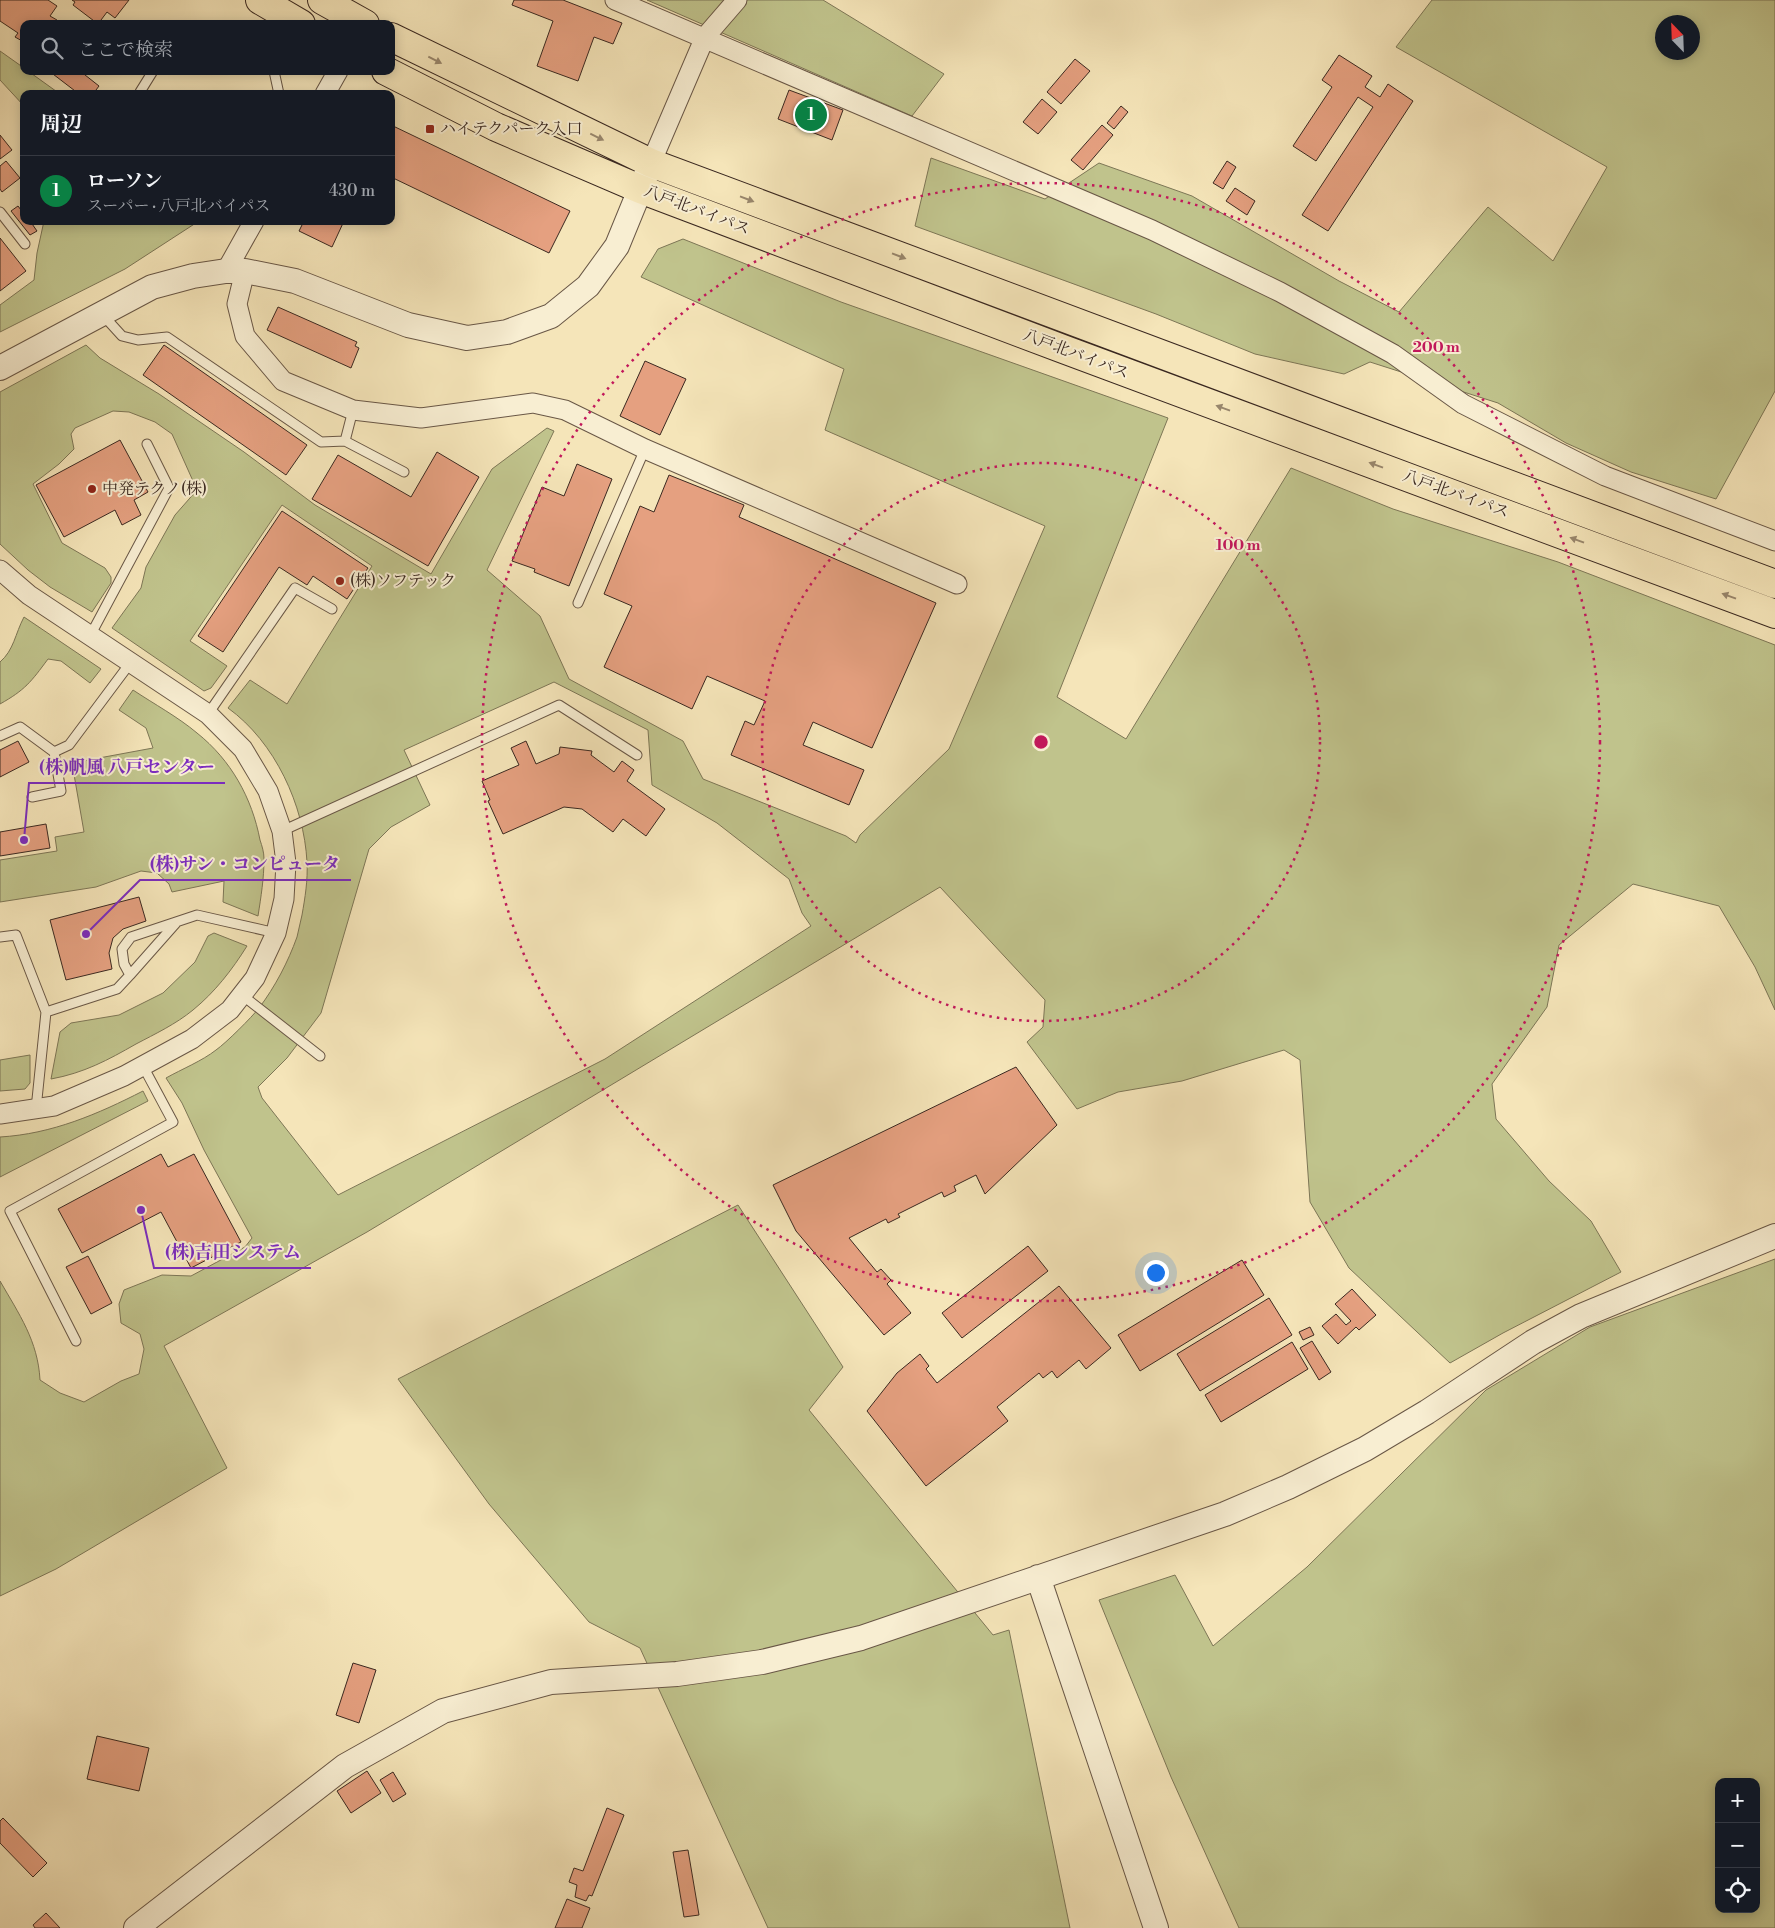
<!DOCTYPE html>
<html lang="ja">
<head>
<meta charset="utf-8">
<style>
  body { margin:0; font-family:"Libre Bodoni","Noto Serif JP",serif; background:#242831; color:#f1f3f6 }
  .controls { position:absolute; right:15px; bottom:15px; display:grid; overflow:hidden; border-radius:10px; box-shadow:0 2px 12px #0003 }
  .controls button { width:45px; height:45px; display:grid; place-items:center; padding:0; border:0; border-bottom:1px solid #363941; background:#171b24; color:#f1f3f6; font:25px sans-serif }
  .compass { position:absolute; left:1655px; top:15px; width:45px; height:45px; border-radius:50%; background:#171b24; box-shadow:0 2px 12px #0003; rotate:337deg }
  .you { position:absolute; left:1155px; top:1272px; width:18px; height:18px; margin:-12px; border:4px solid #fff; border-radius:50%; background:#1a73e8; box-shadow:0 0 0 8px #1a73e833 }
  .badge { display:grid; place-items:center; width:32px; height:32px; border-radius:50%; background:#0b8043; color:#fff; font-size:16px; font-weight:700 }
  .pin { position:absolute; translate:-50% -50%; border:2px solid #fff; box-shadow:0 1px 5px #0006 }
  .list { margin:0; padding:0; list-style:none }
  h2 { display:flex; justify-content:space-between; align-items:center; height:65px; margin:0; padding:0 20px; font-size:21px }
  h2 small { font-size:16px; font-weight:400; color:#9ea1a6 }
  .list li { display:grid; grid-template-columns:32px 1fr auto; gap:15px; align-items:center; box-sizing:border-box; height:70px; padding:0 20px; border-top:1px solid #363941 }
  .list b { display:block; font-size:19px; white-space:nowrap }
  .list p { margin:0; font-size:16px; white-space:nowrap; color:#9ea1a6 }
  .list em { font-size:16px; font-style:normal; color:#9ea1a6 }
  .icon { flex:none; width:28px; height:28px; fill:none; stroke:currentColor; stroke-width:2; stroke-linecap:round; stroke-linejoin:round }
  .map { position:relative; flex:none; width:1775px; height:1928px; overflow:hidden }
  .search { position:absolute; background:#171b24; box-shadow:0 2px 12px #0003; left:20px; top:20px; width:375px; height:55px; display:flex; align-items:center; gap:12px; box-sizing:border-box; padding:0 18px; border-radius:10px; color:#9ea1a6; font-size:19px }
  .panel { position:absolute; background:#171b24; box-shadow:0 2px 12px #0003; left:20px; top:90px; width:375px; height:135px; border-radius:10px }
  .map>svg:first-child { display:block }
  .green { fill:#c0c38c; stroke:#7d7656; fill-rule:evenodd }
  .building { fill:#e5a080; stroke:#3a2820 }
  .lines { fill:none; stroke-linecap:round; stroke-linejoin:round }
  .service-casing { stroke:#695746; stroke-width:11 }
  .minor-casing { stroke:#695746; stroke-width:21 }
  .tertiary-casing { stroke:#695746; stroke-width:26 }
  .trunk-casing { stroke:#3a2820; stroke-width:30 }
  .service { stroke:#f8eed2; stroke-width:9 }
  .minor { stroke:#f8eed2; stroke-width:19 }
  .tertiary { stroke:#f8eed2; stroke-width:24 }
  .trunk { stroke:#f5e5b9; stroke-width:28 }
  .oneway { fill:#98866c }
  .ring { fill:none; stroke:#c2185b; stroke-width:2.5; stroke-dasharray:2.5 5 }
  .poi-dot { fill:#8f2418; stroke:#f8eed2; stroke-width:2 }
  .labels { text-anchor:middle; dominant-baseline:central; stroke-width:4; stroke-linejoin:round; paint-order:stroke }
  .poi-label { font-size:16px; fill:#3a2820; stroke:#f8eed2; text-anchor:start }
  .street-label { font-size:16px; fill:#3a2820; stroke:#f8eed2 }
  .centre { fill:#c2185b; stroke:#f8eed2; stroke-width:2.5 }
  .ring-label { font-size:15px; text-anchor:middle; font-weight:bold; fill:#c2185b; stroke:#f8eed2; stroke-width:4; stroke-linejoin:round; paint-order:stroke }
  .leader { fill:none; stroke:#7b2cbf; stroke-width:2 }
  .callout-dot { fill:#7b2cbf; stroke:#f8eed2; stroke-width:2 }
  .callout-label { font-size:18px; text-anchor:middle; font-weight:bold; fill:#7b2cbf; stroke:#f8eed2; stroke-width:4; stroke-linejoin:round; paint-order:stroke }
</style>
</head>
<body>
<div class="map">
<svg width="1775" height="1928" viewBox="0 0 1775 1928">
  <rect width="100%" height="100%" fill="#f5e5b9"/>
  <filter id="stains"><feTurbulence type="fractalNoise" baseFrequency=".004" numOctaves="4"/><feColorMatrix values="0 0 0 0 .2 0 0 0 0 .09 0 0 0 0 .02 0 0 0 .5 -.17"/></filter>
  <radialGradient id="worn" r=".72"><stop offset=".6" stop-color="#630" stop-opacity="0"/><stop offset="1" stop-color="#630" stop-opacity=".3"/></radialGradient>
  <path class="green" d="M647,0h176l121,74 -32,42z
    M1432,0h343v391l-59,108 -85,-27 -65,-29 -68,-40 -128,-41 -26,12 -89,-20 -99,-40 -241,-88 16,-68 114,41 54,-36 93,33 147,85 60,31 89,-105 65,54 54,-94 -211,-120zM1662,22h30v30h-30z
    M0,51l24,17v3h4l32,23h-36v12l-24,-26z
    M44,221h155l-74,48 -125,63v-27l34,-25 3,-27z
    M683,239l158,63 327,116 -111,279 69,42 165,-271 102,41 165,53 217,83v365l-20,-43 -36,-61 -86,-22 -74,61 -12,62 -55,77 4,35 53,62 42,40 30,51 -118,61 -53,30 -101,-95 -39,-66 -10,-142 -16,-10 -102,31 -64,11 -41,17 -50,-67 16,-15 2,-27 -105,-113 -573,345 -203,114 63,122 -171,101 -56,27v-315c19,33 38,60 40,99l20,13 24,9 37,-21 18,-7 5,-25 -4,-15 -19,-11 -2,-19 5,-14 38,-15 29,1 54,-29 7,-9 -48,-88 -22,-47 -16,-25c16,-9 36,-17 50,-28 10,-7 36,-33 43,-42 16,-21 29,-46 38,-71 2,-7 3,-15 5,-22 3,-17 6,-35 5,-53 -3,-57 -32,-120 -79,-154l22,-28 37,24 85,-138 -90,-61 -92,136 37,25 -16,22 -7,3 -92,-63 29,-40 5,-21 29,-52 22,-25 -25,-56 -17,-12 -26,-10 -16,-1 -38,17 -4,6 3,15 -15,15 -26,20 29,59 43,25 6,9v6l-19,29 -42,-25 -22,-17 -28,-26v-152l86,-47 14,13 59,36 85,58 71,53 116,69 61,-105 55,-41 7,3 -67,139 53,46 29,63 114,62 20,38 143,57 10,7 4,-8 89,-86 96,-223 -220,-96 19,-61 -203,-92 17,-28zM554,682l94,48 4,55 65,38 72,56 13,34 9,13 -206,133 -267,136 -76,-97 -4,-11 29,-29 34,-45 48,-164 22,-22 39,-22 -26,-55z
    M24,617l77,52 -11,14 -29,-22 -13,-2c-17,23 -23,31 -48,45v-42c14,-12 15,-28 24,-45z
    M133,690c21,14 45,27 64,43 34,27 55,65 63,107 2,6 4,12 4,19 0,19 -3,38 -6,57l-35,-14 1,-21 -52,11 -3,-8 -12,-11 -16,-2 -45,16 -96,15v-42l57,-9 -2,-14 29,-5 -12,-69 81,-15 -7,-20 -27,-18z
    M214,933l33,13c-15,24 -32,46 -54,64 -17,14 -38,24 -57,34 -28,16 -52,29 -85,35l9,-47 11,-9 48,-8 44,-22 32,-31 13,-26z
    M30,1055v28l-5,6 -25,2v-31z
    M143,1091l5,10 -148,76v-40c52,-3 98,-23 143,-46z
    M738,1205l105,162 -34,43 184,225 16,-5 61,298h-302l-128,-280 -51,-26 -100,-118 -91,-125z
    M1775,1259v669h-536l-68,-151 -72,-177 76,-25 38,71 94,-79 179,-177 104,-63zM1719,1782h37v127h-37z"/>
  <path class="building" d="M0,0h48l9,6 -7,10 7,4 -3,4h-30v18l-9,-5 3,-4 -18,-12z
    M72,0h57l-14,18 -8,-6 -9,12 -25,-19 2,-3z
    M514,0h49l59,23 -9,21 -19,-7 -16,44 -41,-15 16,-45 -41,-16z
    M1339,55l33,21 -7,11 15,10 8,-13 25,17 -85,130 -26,-16 71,-108 -15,-10 -42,64 -23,-15 39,-59 -10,-7z
    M1075,59l15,12 -29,33 -14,-12z
    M49,71h31l19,15 -6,8h-14z
    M789,90l54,20 -11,30 -54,-21z
    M1042,99l15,13 -19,22 -15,-12z
    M1121,106l7,6 -14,17 -7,-6z
    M391,125l179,86 -21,42 -158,-76z
    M1102,125l11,10 -30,35 -12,-10z
    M0,135l12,15 -12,9z
    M6,161l14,17 -18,14 -2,-3v-23z
    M1227,161l9,6 -13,22 -10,-6z
    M1235,188l20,13 -8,14 -21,-14z
    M18,206l6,8v7h6l7,10 -7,4 -19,-24z
    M304,221h40l-12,26 -33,-16z
    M0,238l26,33 -26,20z
    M278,307l79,35 -2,4 4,2 -8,20 -84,-38z
    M164,345l143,100 -21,30 -143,-100z
    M645,361l41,18 -26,56 -40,-19z
    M120,440l28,52 -14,8 7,15 -19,10 -7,-15 -51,27 -28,-52z
    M437,452l42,25 -51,89 -116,-67 26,-44 73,42z
    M577,464l35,15 -43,107 -35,-14 1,-3 -23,-8 30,-74 22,9z
    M669,475l75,30 -5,12 197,86 -64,145 -59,-26 -10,23 61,25 -15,35 -118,-50 14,-34 9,4 11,-24 -58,-25 -15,33 -88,-42 28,-61 -28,-12 36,-88 14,6z
    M282,511l86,57 -21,31 -34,-23 -6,9 -28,-18 -56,85 -25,-16z
    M18,741l11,21 -29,15v-27z
    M526,741l10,23 23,-10 1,-7 32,4 -1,4 23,17 8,-11 12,9 -7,11 38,28 -19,27 -23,-17 -10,13 -31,-23 -18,-2 -61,27 -15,-33 2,-1 -8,-19 37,-16 -8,-17z
    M46,824l4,24 -50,8v-24z
    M139,897l7,24 -23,8 -10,9 -4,15 3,16 -46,11 -16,-60z
    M1016,1067l41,58 -72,69 -9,-19 -22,11 2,5 -12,6 -2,-5 -44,22 2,3 -12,6 -2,-4 -37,19 28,34 4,-3 10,11 -4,4 24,29 -27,22 -88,-104 -23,-46z
    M161,1154l7,13 26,-13 47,88 -50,26 -30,-56 -79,41 -24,-44z
    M1028,1246l20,25 -86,67 -20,-25z
    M88,1256l24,47 -21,11 -25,-47z
    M1242,1260l22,35 -124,76 -22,-36z
    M1059,1286l52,62 -25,21 -7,-9 -22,18 -5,-7 -9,7 -4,-5 -42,34 11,14 -82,65 -59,-75 30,-38 23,-19 9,12 -3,3 11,14z
    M1352,1289l24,26 -17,15 -3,-3 -18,17 -16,-18 14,-12 10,11 5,-4 -16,-17z
    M1269,1298l23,37 -92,56 -23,-37z
    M1310,1327l4,8 -11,5 -4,-8z
    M1312,1341l19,31 -12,8 -19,-32z
    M1292,1342l16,27 -87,53 -16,-27z
    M353,1663l23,7 -17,53 -23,-8z
    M97,1736l52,12 -10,43 -52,-12z
    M367,1771l14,22 -30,20 -14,-22z
    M393,1772l13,22 -13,8 -13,-22z
    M607,1808l17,7 -32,81 -3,-1 -3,6 -11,-4 2,-12 -8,-3 5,-14 9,3z
    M3,1818l44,45 -14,14 -33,-34v-22z
    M688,1850l11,65 -15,2 -11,-65z
    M567,1899l23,9 -8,20h-27z
    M46,1913l14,15h-25l-2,-3z"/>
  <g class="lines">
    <defs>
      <path id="service" d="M274,71l5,23
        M140,92l13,-21
        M0,212l25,32
        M102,314l20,22 16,4 29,-3 154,105 24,-1 59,31
        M345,441l8,-31
        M578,603l67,-154
        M90,636l79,-148 -22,-44
        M208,714l87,-126 37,21
        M0,736l20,-9 34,25
        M32,797l29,-6 -7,-39 15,-7 62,-83
        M282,831l277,-126 78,50
        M0,937l16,-2 30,77
        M130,975l46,-52
        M242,995l78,61
        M36,1109l10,-97 71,-23 13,-14 -6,-11 -2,-15 9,-12 66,-22 79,18
        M76,1341l-66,-130 163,-89 -30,-56"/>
      <path id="minor" d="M615,0l537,230 128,62 113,62 70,50 142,72 170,65
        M325,94l13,-23
        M651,163l54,-126 32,-37
        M226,271l28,-50
        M245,271l-8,33 8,32 38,45 70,29 68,8 112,-15 32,7 80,39 312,135
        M0,570l29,25 179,119 35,35 25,42 14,40 4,32 -2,36 -8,34 -21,45 -25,32 -38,29 -68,37 -70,30 -54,8"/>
      <path id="tertiary" d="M0,368l152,-81 41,-11 33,-5h19l50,10 113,44 59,13 40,-6 44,-16 37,-30 29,-40 34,-83
        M1038,1577l118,351
        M136,1928l209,-162 98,-55 108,-29 126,-8 85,-12 99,-24 364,-124 63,-27 77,-38 62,-37 106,-70 48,-26 194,-80"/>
      <path id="trunk" d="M260,0l41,24
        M322,0l43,24
        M391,37l260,126 1124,421
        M386,71l110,56 144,62 423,160 712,265"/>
    </defs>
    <use href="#service" class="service-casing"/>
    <use href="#minor" class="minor-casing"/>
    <use href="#tertiary" class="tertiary-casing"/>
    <use href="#trunk" class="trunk-casing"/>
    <use href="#service" class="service"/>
    <use href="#minor" class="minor"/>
    <use href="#tertiary" class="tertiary"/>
    <use href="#trunk" class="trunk"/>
  </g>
  <defs><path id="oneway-solid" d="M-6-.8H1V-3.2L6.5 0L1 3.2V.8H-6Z" transform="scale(1.25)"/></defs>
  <g class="oneway">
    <use href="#oneway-solid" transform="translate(435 60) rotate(27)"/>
    <use href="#oneway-solid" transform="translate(597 137) rotate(26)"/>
    <use href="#oneway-solid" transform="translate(747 199) rotate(21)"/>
    <use href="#oneway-solid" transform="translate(899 256) rotate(21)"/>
    <use href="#oneway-solid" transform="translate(1223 408) rotate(-160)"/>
    <use href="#oneway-solid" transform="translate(1376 465) rotate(-160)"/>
    <use href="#oneway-solid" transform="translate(1577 540) rotate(-160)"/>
    <use href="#oneway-solid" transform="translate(1729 596) rotate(-160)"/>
  </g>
  <g class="ring">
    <circle cx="1041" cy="742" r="279"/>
    <circle cx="1041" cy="742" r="559"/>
  </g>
  <g class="poi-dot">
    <rect x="425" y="124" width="10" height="10" rx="2.5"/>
    <circle cx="92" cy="489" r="5"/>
    <circle cx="340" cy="581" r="5"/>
  </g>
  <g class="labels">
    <g class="poi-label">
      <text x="440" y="129">ハイテクパーク入口</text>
      <text x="102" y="489">中発テクノ(株)</text>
      <text x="350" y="581">(株)ソフテック</text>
    </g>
    <g class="street-label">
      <text transform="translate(697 210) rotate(21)">八戸北バイパス</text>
      <text transform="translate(1076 354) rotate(21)">八戸北バイパス</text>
      <text transform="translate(1456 494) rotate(20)">八戸北バイパス</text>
    </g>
  </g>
  <circle cx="1041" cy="742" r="8" class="centre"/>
  <g class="ring-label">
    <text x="1436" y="352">200 m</text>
    <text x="1238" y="550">100 m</text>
  </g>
  <path class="leader" d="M24 840L29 783H225M86 934L140 880H351M141 1210L154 1268H311"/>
  <g class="callout-dot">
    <circle cx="24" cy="840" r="5"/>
    <circle cx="86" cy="934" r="5"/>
    <circle cx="141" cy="1210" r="5"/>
  </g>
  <g class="callout-label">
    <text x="127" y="773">(株)帆風 八戸センター</text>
    <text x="245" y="870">(株)サン・コンピュータ</text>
    <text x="233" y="1258">(株)吉田システム</text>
  </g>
  <rect width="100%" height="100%" filter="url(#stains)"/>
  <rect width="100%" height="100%" fill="url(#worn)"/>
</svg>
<div class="controls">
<button>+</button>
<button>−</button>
<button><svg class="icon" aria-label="locate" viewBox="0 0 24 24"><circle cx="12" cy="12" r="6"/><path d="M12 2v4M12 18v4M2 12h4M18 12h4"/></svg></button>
</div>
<svg class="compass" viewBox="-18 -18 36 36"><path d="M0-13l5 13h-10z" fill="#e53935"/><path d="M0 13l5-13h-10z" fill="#9ea1a6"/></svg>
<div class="you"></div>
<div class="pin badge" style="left:811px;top:115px">1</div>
<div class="search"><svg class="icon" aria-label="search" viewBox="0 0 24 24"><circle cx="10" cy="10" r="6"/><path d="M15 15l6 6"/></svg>ここで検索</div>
<section class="panel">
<h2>周辺<small></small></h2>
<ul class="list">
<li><span class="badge">1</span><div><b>ローソン</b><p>スーパー · 八戸北バイパス</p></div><em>430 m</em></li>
</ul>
</section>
</div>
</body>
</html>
